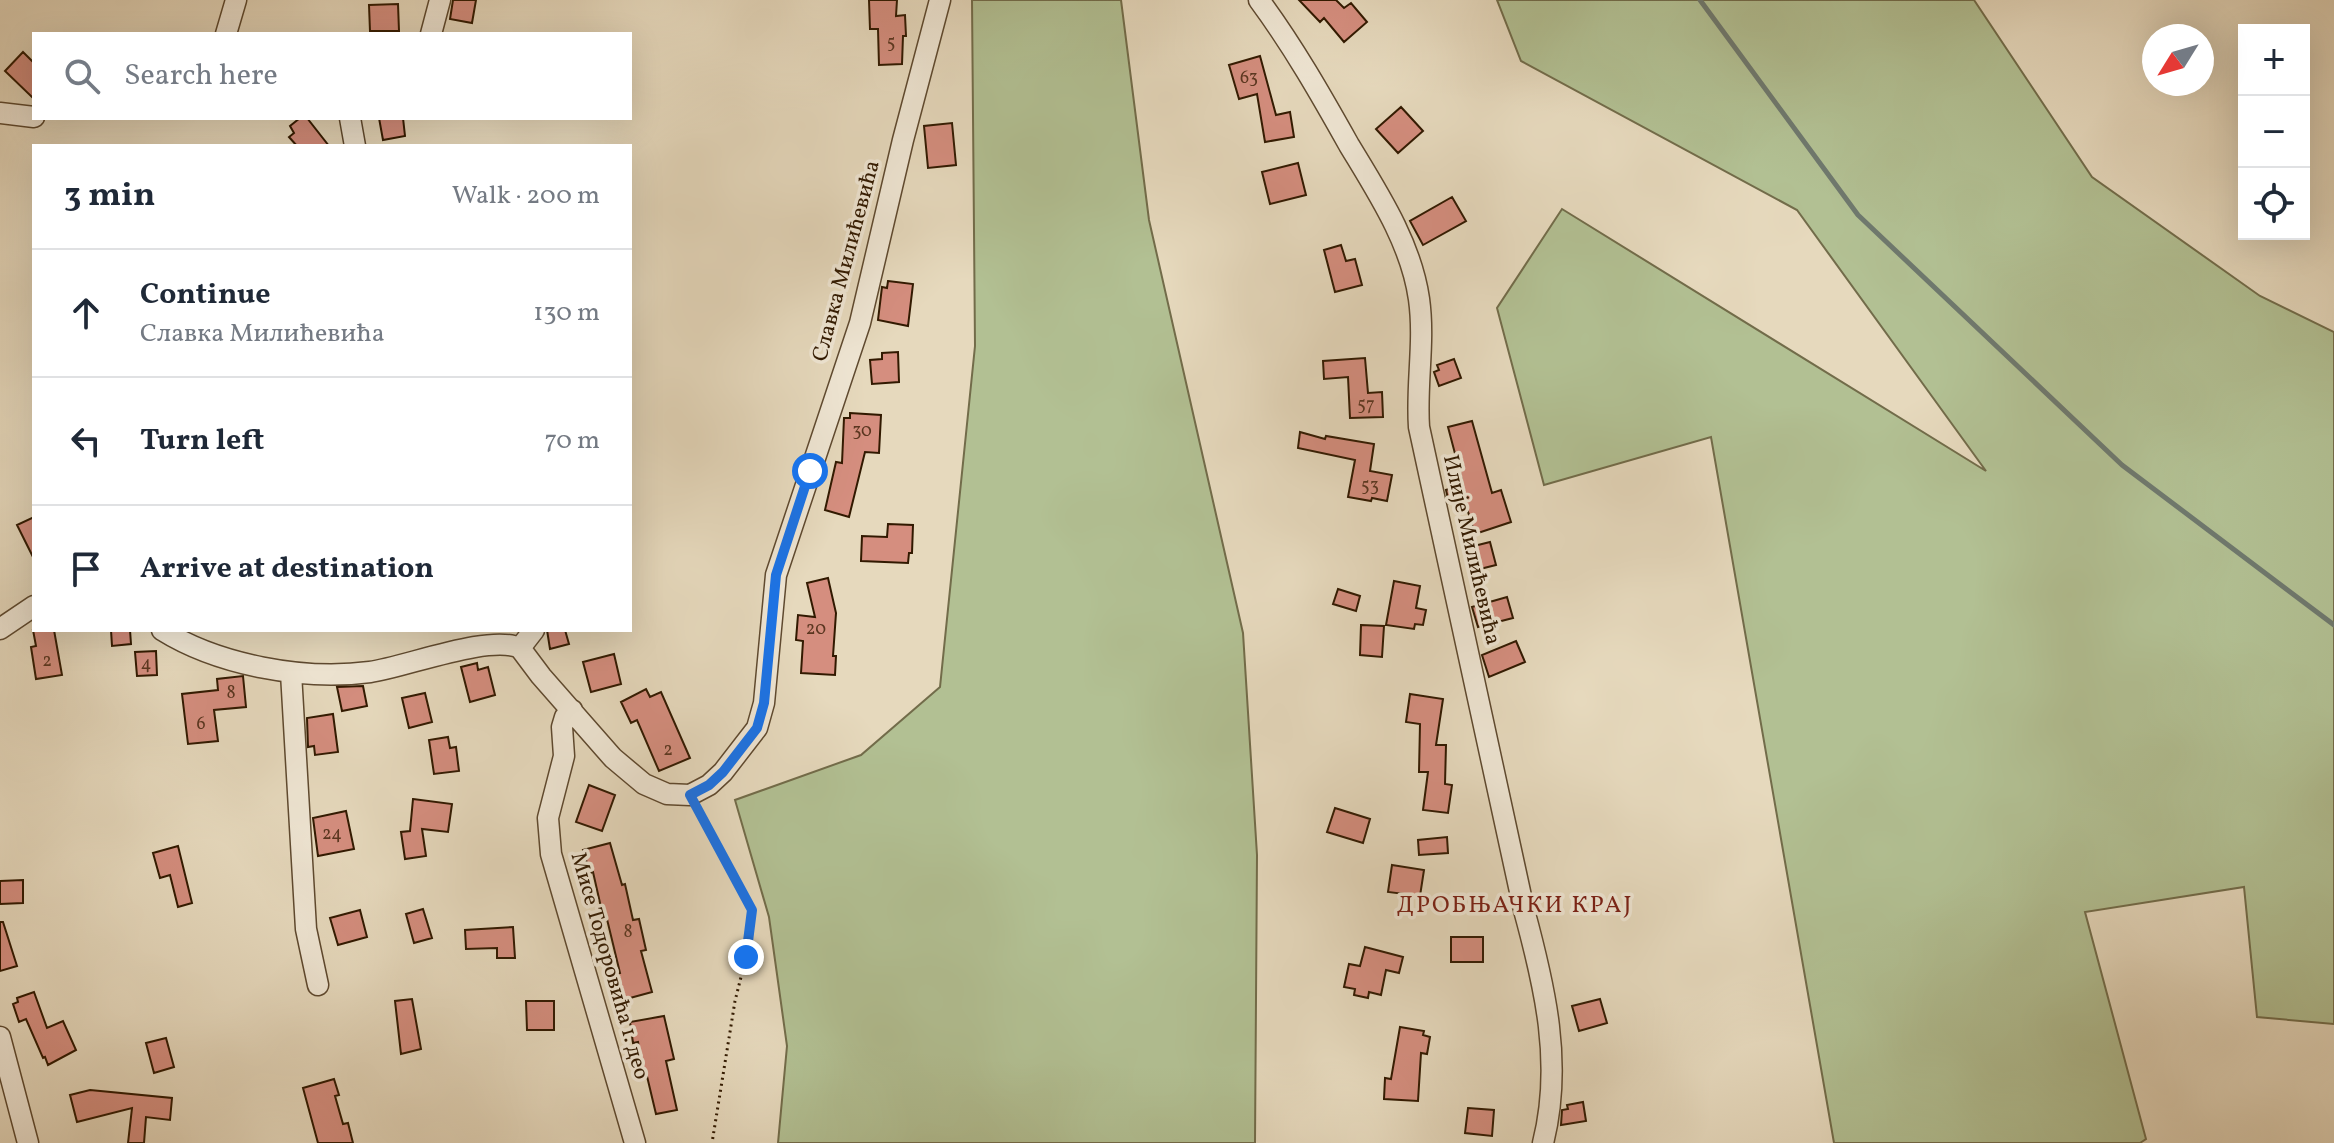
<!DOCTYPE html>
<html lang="en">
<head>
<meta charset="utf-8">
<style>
  body { margin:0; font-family:Vollkorn,serif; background:#f6f6f7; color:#1f2937 }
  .controls { position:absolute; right:24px; top:24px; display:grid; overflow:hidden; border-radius:0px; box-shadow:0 8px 32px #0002 }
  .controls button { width:72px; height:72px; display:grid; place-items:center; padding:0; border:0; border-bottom:2px solid #e0e1e3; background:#fff; color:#1f2937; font:40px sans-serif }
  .compass { position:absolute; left:2142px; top:24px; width:72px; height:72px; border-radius:50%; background:#fff; box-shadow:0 8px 32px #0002; rotate:233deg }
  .stop { position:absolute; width:24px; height:24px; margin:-18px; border:6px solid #1a73e8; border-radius:50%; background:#fff }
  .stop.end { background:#1a73e8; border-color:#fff; box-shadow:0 2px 8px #0008 }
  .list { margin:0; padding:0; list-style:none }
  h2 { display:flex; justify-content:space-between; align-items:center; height:104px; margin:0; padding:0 32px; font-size:34px }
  h2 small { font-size:26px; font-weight:400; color:#747a83 }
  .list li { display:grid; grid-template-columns:52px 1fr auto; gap:24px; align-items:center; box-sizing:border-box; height:128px; padding:0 32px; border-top:2px solid #e0e1e3 }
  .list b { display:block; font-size:30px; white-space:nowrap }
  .list p { margin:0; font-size:26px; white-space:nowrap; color:#747a83 }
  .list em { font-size:26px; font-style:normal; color:#747a83 }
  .icon { flex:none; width:44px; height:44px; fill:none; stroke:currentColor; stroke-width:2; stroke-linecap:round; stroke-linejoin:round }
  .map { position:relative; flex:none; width:2334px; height:1143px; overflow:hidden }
  .search { position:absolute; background:#fff; box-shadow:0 8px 32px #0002; left:32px; top:32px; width:600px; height:88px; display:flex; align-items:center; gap:20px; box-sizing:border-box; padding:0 28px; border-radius:0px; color:#747a83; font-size:30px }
  .panel { position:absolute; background:#fff; box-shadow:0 8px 32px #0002; left:32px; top:144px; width:600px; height:488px; border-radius:0px }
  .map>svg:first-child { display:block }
  .green { fill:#b2c093; stroke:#726c4a; stroke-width:2 }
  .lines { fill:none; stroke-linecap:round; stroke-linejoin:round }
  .stream { stroke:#6f796e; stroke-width:5 }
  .building { fill:#d58e7f; stroke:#311900; stroke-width:2 }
  .minor-casing { stroke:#5e492f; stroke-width:23 }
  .path { stroke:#311900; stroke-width:3; stroke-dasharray:2 4; stroke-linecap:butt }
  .minor { stroke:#efe6d4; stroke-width:20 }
  .route { stroke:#1a73e8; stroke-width:10 }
  .labels { text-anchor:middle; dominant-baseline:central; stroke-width:7; stroke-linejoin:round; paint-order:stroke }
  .number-label { font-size:18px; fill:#5a3620 }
  .street-label { font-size:22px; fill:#311900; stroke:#efe6d4 }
  .neighbourhood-label { font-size:24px; letter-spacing:2px; fill:#7a1f14; stroke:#efe6d4 }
</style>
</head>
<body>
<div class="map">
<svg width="2334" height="1143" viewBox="0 0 2334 1143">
  <rect width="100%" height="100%" fill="#e6d9bd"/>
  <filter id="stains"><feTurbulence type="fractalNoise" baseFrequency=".0025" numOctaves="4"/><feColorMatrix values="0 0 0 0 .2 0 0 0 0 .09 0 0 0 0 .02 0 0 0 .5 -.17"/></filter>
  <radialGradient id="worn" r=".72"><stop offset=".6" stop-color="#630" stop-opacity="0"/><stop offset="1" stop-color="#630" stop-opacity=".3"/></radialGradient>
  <path class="green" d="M972,0h149l28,220 94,413 14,222 -2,288h-477l9,-97 -18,-129 -34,-117 126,-45 79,-68 35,-341z
    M1497,0h477l118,177 168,119 74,36v692l-77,-7 -13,-130 -159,25 61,227 -6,4h-306l-123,-706 -167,48 -47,-177 65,-99 424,262 -189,-261 -276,-149z"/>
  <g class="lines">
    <path class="stream" d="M1700,0l158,215 264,250 212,160"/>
  </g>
  <path class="building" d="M453,0h23l-4,23 -22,-4z
    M869,0h28l-1,16 9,-1 1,21h-3l-1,28 -23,1 -1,-36h-8z
    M1299,0h37l8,8 7,-5 16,19 -23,20 -20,-24 -4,4z
    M398,4l1,27h-29l-1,-26z
    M23,52l11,11v36l-29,-28z
    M1260,56l16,59 14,-3 4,25 -29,5 -8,-48 -18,5 -10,-34z
    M1401,107l22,24 -25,22 -22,-24z
    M300,118h7l22,28h-32l-8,-9 5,-4 -4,-7z
    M379,118h24l2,18 -22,4z
    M952,123l4,42 -28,3 -4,-42z
    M1298,163l8,32 -36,9 -8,-32z
    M1452,197l14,24 -43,24 -13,-24z
    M1341,245l5,16 9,-2 7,26 -27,7 -11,-42z
    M888,281l25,3 -5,42 -30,-6 4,-33 5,1z
    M898,352l1,30 -27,2 -2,-24 12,-1v-6z
    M1365,358l3,35 14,-1 1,25 -33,1 -2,-41 -24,2 -1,-18z
    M1454,359l7,19 -22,8 -5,-14 5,-2 -2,-5z
    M850,413l31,2 -2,38 -14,-1 -16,65 -24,-7 11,-48 6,1 2,-45h6z
    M1472,421l20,72 9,-3 10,32 -36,12 -11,-35 -15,4 -3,-13 17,-6 -15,-57z
    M1300,432l25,7 1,-3 48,8 -4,27 22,4 -5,26 -15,-3 -1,3 -23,-4 7,-37 -57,-12z
    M34,517v42l-17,-34z
    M888,524l25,1 -1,28h-3l-1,10 -47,-2 1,-25 25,1z
    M1490,542l6,23 -24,6 -6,-23z
    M828,578l8,35 -3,43h3l-1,19 -34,-2 2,-32 -7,-1 2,-25 17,2 -8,-34z
    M1394,581l26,5 -4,22 10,2 -3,15 -8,-1 -1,5 -28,-4z
    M1338,589l22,7 -4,15 -23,-7z
    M1507,597l6,21 -35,9 -6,-20z
    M1361,625l23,1 -2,31 -22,-2z
    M33,630h21l8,45 -26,4 -5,-32 5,-1z
    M111,630h19l1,14 -19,2z
    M547,630h18l4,14 -19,5z
    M1516,641l9,21 -36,15 -7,-22z
    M156,651l1,24 -20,1 -2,-24z
    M614,654l7,30 -30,8 -8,-30z
    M477,663l1,7 10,-3 7,28 -25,7 -9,-35z
    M243,676l3,31 -32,3 4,31 -30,3 -6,-50 36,-4 -1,-11z
    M363,686l4,20 -25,5 -5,-24z
    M646,689l4,8 11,-5 29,66 -31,13 -22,-51 -6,3 -10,-21z
    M425,693l7,29 -23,6 -7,-30z
    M1410,694l33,5 -7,46h10l-1,39 7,1 -4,28 -25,-3 5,-38h-9l1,-48 -14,-2z
    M333,714l5,38 -23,3 -1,-9 -6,1 -1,-29z
    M448,737l2,11 6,-1 3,24 -25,3 -5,-34z
    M589,785l26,10 -13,36 -26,-9z
    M413,799l39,5 -4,28 -26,-3 4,27 -21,3 -4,-27 9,-1z
    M1335,808l35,11 -7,24 -36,-11z
    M346,811l8,38 -36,7 -5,-38z
    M1447,837l1,16 -29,2 -1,-15z
    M610,843l12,42 3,-1 8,36 6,-1 7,31 -5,1 11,41 -33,9 -7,-26 8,-2 -14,-58 -3,1 -10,-44 -3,1 -7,-23z
    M178,846l14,57 -14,4 -8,-32 -10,3 -7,-25z
    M1392,865l32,5 -4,26 -32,-4z
    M23,880v23l-23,1v-23z
    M423,909l9,29 -18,5 -8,-29z
    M360,910l7,27 -29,8 -8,-27z
    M0,922h3l14,44 -17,5z
    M513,927l2,31h-18v-10l-31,1 -1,-19z
    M1451,937h32v25h-32z
    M1365,947l38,10 -4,16 -13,-3 -5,25 -12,-3 -1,6 -14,-3 1,-6 -11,-2 5,-23 11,2z
    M34,992l13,36 16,-7 13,29 -28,15 -3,-8 -2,1 -17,-39 -7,3 -6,-18 5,-2 -1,-4z
    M412,999l9,50 -20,5 -6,-53z
    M1600,999l7,24 -28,8 -7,-25z
    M526,1001h28v29h-27z
    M664,1016l10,43 -8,2 11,49 -21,4 -10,-42 -3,1 -5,-31 -5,1 -3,-21z
    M1400,1027l24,4 -1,4 7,2 -3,17 -6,-1 -3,48 -34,-2 1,-21 6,1z
    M166,1038l8,29 -20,6 -8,-30z
    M334,1079l5,16 -4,1 8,28 5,-1 5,20h-35l-15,-55z
    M90,1090l82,8 -2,22 -24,-3 -2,26h-16l4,-35 -55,14 -7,-27z
    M1583,1102l3,19 -25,4 1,-15 6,-1 -1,-4z
    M1468,1108l26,2 -2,26 -27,-3z"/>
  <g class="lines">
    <defs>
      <path id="minor" d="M1259,0c34,46 62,95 90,145 29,48 62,98 70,154 6,43 -3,85 0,128l105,483c21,77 39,154 19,233
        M226,34l10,-34
        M431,34l9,-34
        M0,113l34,4
        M350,118l5,28
        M0,629l34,-23
        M162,630c56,35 142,51 208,42 36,-5 119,-38 150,-24
        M520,648l21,28 72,82 31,26 23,10 23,1 19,-10 14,-13 34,-44 7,-25 12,-128 84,-252 43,-183 37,-140
        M520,648l14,-18
        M291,673l15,256 12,56
        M572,710l-7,7 -3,10 2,29 -16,62 3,36 84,289
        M0,1037l28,106"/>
    </defs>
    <use href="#minor" class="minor-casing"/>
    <path class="path" d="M699,812l53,98 -6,47 -11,44 -23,142"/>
    <use href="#minor" class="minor"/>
  </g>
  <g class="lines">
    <path class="route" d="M746,957l6,-47 -62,-115 19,-10 14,-13 34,-44 7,-25 12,-128 34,-104"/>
  </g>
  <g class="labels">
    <g class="number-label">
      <text x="891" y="43">5</text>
      <text x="1249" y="78">63</text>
      <text x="1366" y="405">57</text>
      <text x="862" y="431">30</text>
      <text x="1370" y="486">53</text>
      <text x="816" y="629">20</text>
      <text x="47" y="661">2</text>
      <text x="146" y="664">4</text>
      <text x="231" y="693">8</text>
      <text x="201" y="724">6</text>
      <text x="668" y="750">2</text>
      <text x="332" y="834">24</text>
      <text x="628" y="932">8</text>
    </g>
    <g class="street-label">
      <text transform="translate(847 261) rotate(-75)">Славка Милићевића</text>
      <text transform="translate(1471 550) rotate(77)">Илије Милићевића</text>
      <text transform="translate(609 966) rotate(74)">Мисе Тодоровића 1. део</text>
    </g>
    <g class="neighbourhood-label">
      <text x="1515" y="906">ДРОБЊАЧКИ КРАЈ</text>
    </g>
  </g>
  <rect width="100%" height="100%" filter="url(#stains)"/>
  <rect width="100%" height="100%" fill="url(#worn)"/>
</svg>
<div class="controls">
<button>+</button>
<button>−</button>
<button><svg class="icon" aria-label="locate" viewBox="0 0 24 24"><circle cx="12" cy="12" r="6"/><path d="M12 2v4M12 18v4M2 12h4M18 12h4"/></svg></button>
</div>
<svg class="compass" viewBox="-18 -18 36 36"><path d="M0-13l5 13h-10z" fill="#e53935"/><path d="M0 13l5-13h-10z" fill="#747a83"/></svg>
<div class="stop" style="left:810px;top:471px"></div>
<div class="stop end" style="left:746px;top:957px"></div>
<div class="search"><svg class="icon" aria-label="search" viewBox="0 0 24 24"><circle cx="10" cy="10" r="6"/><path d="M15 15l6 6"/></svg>Search here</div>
<section class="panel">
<h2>3 min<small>Walk · 200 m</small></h2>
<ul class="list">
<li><svg class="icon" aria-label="ahead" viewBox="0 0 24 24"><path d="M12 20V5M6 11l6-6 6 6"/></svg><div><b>Continue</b><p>Славка Милићевића</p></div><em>130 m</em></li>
<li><svg class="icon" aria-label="left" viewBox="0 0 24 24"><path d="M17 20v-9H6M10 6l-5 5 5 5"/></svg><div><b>Turn left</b></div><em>70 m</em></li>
<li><svg class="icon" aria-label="arrive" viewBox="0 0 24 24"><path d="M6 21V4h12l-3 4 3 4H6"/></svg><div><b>Arrive at destination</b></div></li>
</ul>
</section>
</div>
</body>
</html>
